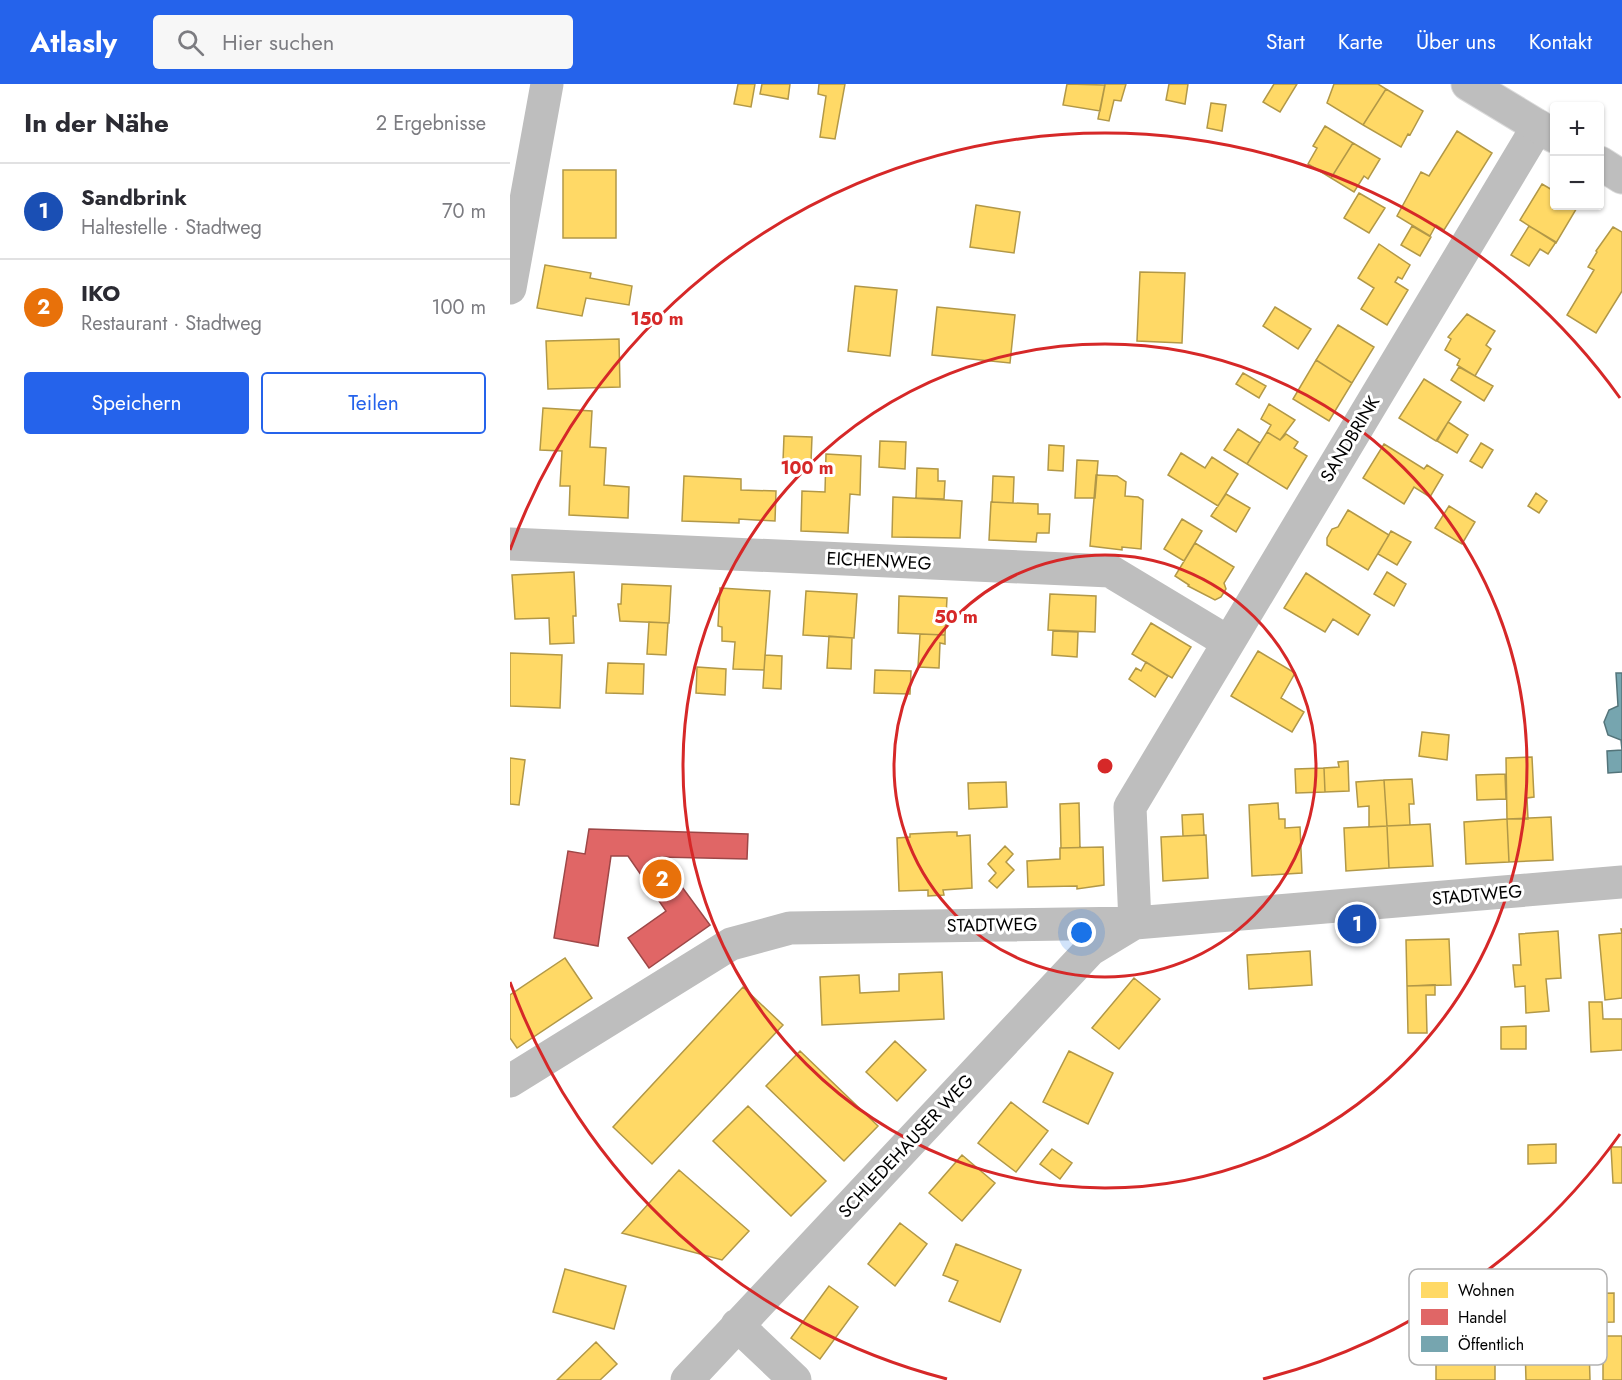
<!DOCTYPE html>
<html lang="de">
<head>
<meta charset="utf-8">
<style>
  body { margin:0; font-family:Jost,sans-serif; background:#f7f7f7; color:#2b2b33 }
  .controls { position:absolute; right:18px; top:18px; display:grid; overflow:hidden; border-radius:6px; box-shadow:0 2px 4px #0004 }
  .controls button { width:54px; height:54px; display:grid; place-items:center; padding:0; border:0; border-bottom:2px solid #e1e1e2; background:#fff; color:#2b2b33; font:30px sans-serif }
  .you { position:absolute; left:572px; top:849px; width:21px; height:21px; margin:-15px; border:4px solid #fff; border-radius:50%; background:#1a73e8; box-shadow:0 0 0 9px #1a73e833 }
  .badge { display:grid; place-items:center; width:39px; height:39px; border-radius:50%; background:#2563eb; color:#fff; font-size:20px; font-weight:700 }
  .pin { position:absolute; translate:-50% -50%; border:3px solid #fff; box-shadow:0 2px 6px #0006 }
  .list { margin:0; padding:0; list-style:none }
  h2 { display:flex; justify-content:space-between; align-items:center; height:78px; margin:0; padding:0 24px; font-size:26px }
  h2 small { font-size:20px; font-weight:400; color:#7c7c81 }
  .list li { display:grid; grid-template-columns:39px 1fr auto; gap:18px; align-items:center; box-sizing:border-box; height:96px; padding:0 24px; border-top:2px solid #e1e1e2 }
  .list b { display:block; font-size:22px; white-space:nowrap }
  .list p { margin:0; font-size:20px; white-space:nowrap; color:#7c7c81 }
  .list em { font-size:20px; font-style:normal; color:#7c7c81 }
  .actions { display:flex; gap:12px; padding:18px 24px }
  .actions a { flex:1; padding:14px 0; border:2px solid #2563eb; border-radius:6px; text-align:center; font-size:21px; color:#2563eb }
  .actions .main { background:#2563eb; color:#fff }
  .icon { flex:none; width:33px; height:33px; fill:none; stroke:currentColor; stroke-width:2; stroke-linecap:round; stroke-linejoin:round }
  .map { position:relative; flex:none; width:1112px; height:1296px; overflow:hidden }
  header { display:flex; align-items:center; gap:36px; box-sizing:border-box; height:84px; padding:0 30px; background:#2563eb; color:#fff }
  header strong { font-size:28px }
  nav { display:flex; gap:33px; margin-inline-start:auto; font-size:21px }
  .search { width:420px; height:54px; background:#f7f7f7; display:flex; align-items:center; gap:15px; box-sizing:border-box; padding:0 21px; border-radius:6px; color:#7c7c81; font-size:22px }
  main { display:flex }
  aside { flex:1; background:#fff }
  .map>svg:first-child { display:block }
  .homes { fill:#ffd966; stroke:#b29847; stroke-width:1.5 }
  .shops { fill:#e06666; stroke:#9d4747; stroke-width:1.5 }
  .public { fill:#76a5af; stroke:#53747a; stroke-width:1.5 }
  .lines { fill:none; stroke-linecap:round; stroke-linejoin:round }
  .major-casing { stroke:#dbdbdb; stroke-width:35 }
  .minor { stroke:#bebebe; stroke-width:33 }
  .major { stroke:#bebebe; stroke-width:33 }
  .ring { fill:none; stroke:#d62828; stroke-width:3 }
  .labels { text-anchor:middle; dominant-baseline:central; stroke-width:6; stroke-linejoin:round; paint-order:stroke }
  .street-label { font-size:18px; fill:#000; stroke:#fff }
  .key { fill:#fff; stroke:#b2b2b2; stroke-width:1.5 }
  .key-label { font-size:16px; fill:#000 }
  .centre { fill:#d62828; stroke:#fff; stroke-width:3 }
  .ring-label { font-size:18px; text-anchor:middle; font-weight:bold; fill:#d62828; stroke:#fff; stroke-width:6; stroke-linejoin:round; paint-order:stroke }
</style>
</head>
<body>
<header>
<strong>Atlasly</strong>
<div class="search"><svg class="icon" aria-label="search" viewBox="0 0 24 24"><circle cx="10" cy="10" r="6"/><path d="M15 15l6 6"/></svg>Hier suchen</div>
<nav><a>Start</a><a>Karte</a><a>Über uns</a><a>Kontakt</a></nav>
</header>
<main>
<aside>
<h2>In der Nähe<small>2 Ergebnisse</small></h2>
<ul class="list">
<li><span class="badge" style="background:#1a4fb4">1</span><div><b>Sandbrink</b><p>Haltestelle · Stadtweg</p></div><em>70 m</em></li>
<li><span class="badge" style="background:#e8710a">2</span><div><b>IKO</b><p>Restaurant · Stadtweg</p></div><em>100 m</em></li>
</ul>
<div class="actions"><a class="main">Speichern</a><a>Teilen</a></div>
</aside>
<div class="map">
<svg width="1112" height="1296" viewBox="0 0 1112 1296">
  <rect width="100%" height="100%" fill="#fff"/>
  <path class="homes" d="M228,0h17l-4,23 -17,-3z
    M252,0h28l-2,15 -28,-5z
    M309,0h26l-10,55 -15,-2 6,-41 -8,-2z
    M557,0l38,1 -5,26 -37,-6z
    M595,0h21l-5,17 -7,-1 -5,21 -11,-2z
    M659,0h19l-3,20 -19,-4z
    M764,0h23l-17,28 -17,-10z
    M824,0h44l8,5 -23,36 -36,-22z
    M876,5l37,22 -13,24 -2,-1 -7,13 -38,-22z
    M701,19l15,2 -4,26 -15,-3z
    M815,42l28,17 -22,35 -23,-14 9,-16 -4,-2z
    M947,47l35,22 -48,77 -8,-5 -6,11 -33,-20 24,-44 8,4z
    M843,59l27,16 -12,20 -4,-3 -10,16 -23,-14z
    M53,86h53v68h-53z
    M1032,100l12,7v15h24l-22,37 -36,-23z
    M849,109l26,15 -16,25 -25,-15z
    M466,121l44,7 -6,41 -44,-6z
    M902,142l19,11 -11,19 -19,-11z
    M1019,142l27,16 -8,12 -8,-5 -11,17 -18,-11z
    M1103,143l9,5v59l-26,42 -29,-18 27,-45 -6,-3 9,-15 -1,-1z
    M869,160l31,21 -8,14 -4,-2 -3,5 13,8 -21,35 -26,-16 13,-21 -16,-10z
    M35,181l46,8 -1,5 42,8 -3,19 -43,-7 -4,18 -45,-8z
    M630,188l45,1 -3,70 -45,-2z
    M345,202l42,4 -7,66 -42,-5z
    M427,223l78,8 -5,48 -78,-8z
    M765,223l36,22 -13,20 -35,-23z
    M957,230l28,17 -9,14 5,4 -16,27 -18,-11 3,-6 -15,-9 6,-11 -3,-2z
    M828,241l36,22 -22,36 -36,-23z
    M109,255l1,48 -72,2 -2,-48z
    M806,276l36,23 -23,38 -36,-22z
    M949,283l34,19 -9,15 -33,-21z
    M733,289l23,13 -7,12 -23,-14z
    M914,295l37,23 -25,39 -37,-23z
    M759,320l26,16 -15,20 -13,-8 4,-7 -10,-6z
    M33,324l49,3 -2,36 16,1 -2,37 25,2 -1,31 -59,-3 1,-29h-10l2,-35 -22,-1z
    M938,338l20,13 -11,18 -20,-12z
    M728,345l22,14 -13,21 -23,-14z
    M757,348l13,8 6,-6 12,8 -4,6 13,8 -20,33 -40,-25z
    M274,352l28,1 -1,25 -28,-1z
    M370,357l26,1 -1,27 -26,-2z
    M971,359l12,7 -11,18 -12,-7z
    M874,360l40,25 3,-4 16,10 -13,22 -16,-10 -10,17 -41,-26z
    M539,361l15,1 -1,25 -15,-1z
    M671,369l24,15 7,-11 26,17 -20,32 -50,-31z
    M316,370l35,2 -1,39 -10,-1 -2,39 -47,-2 1,-40 23,1z
    M567,376l21,1 -3,37h-20z
    M407,384l21,1v12h7l-1,18 -28,-1z
    M586,391l21,1 9,6 -1,14 13,1 5,3 -2,49 -19,-2v3l-32,-4z
    M174,392l57,3v11l35,1 -1,30 -36,-2v4l-57,-2z
    M483,392l21,1 -1,26 -21,-1z
    M1026,409l11,8 -8,12 -11,-7z
    M716,410l24,14 -14,24 -25,-16z
    M383,413l69,4 -2,37 -68,-1z
    M481,418l47,2v10h12l-1,19h-12l-1,9 -47,-2z
    M939,422l26,16 -13,22 -27,-16z
    M838,426l41,25 -21,35 -41,-25v-7l5,-9 6,-2z
    M672,435l20,12 -18,30 -20,-12z
    M881,447l20,11 -14,23 -19,-11z
    M685,459l39,24 -10,16 2,6 -5,8 -6,3 -27,-14 1,-1 -14,-9z
    M64,488l2,44h-3l1,27 -24,1 -1,-26 -34,1 -3,-44z
    M877,488l19,12 -12,22 -20,-12z
    M796,489l64,42 -12,20 -25,-16 -8,13 -41,-24z
    M112,500l49,2 -2,37 -49,-2 -2,-17h3z
    M210,504l50,3 -6,79 -31,-1 2,-27 -13,-1v-14l-4,-1z
    M296,507l51,3 -3,44 -51,-3z
    M540,510l46,2 -1,36 -47,-2z
    M389,512l48,2 -2,37 -47,-2z
    M139,538l19,1 -2,32 -19,-1z
    M641,539l40,24 -19,31 -40,-24z
    M543,547l25,1 -1,25 -25,-2z
    M410,550l25,1v9l-5,-1 -1,25 -21,-1z
    M319,552l23,2 -1,31 -24,-1z
    M748,567l37,22 -14,25 23,14 -12,20 -61,-36z
    M0,569l52,2 -2,53 -50,-2z
    M255,571l17,1 -1,33 -18,-1z
    M636,578l22,14 -13,21 -26,-18 7,-11 5,3z
    M98,579l36,1 -1,30 -37,-1z
    M187,583l29,2 -1,26 -29,-2z
    M365,586l36,1 -1,23 -36,-1z
    M912,648l27,3 -2,25 -28,-4z
    M1022,673l2,40 -7,1 1,21h-21l-1,-61z
    M0,674l15,2 -6,45 -9,-1z
    M838,677l1,30 -24,1 -1,-24 15,-1 -1,-5z
    M814,684l1,24 -29,1 -1,-24z
    M995,690l1,25 -29,1 -1,-25z
    M902,695l2,25h-5l1,21 -23,1 -3,-46z
    M874,696l3,46 -18,1v-21l-11,1 -2,-25z
    M496,698l1,25 -38,2 -1,-26z
    M569,719l1,45h-19l-1,-44z
    M768,719l1,16h6v9l15,-1 2,46 -50,3 -3,-71z
    M693,730l1,21 -21,1 -1,-21z
    M1041,733l2,43 -44,2 -2,-43z
    M997,735l2,43 -43,2 -2,-42z
    M920,740l3,42 -44,2 -2,-42z
    M877,742l2,42 -43,3 -2,-43z
    M439,748h8v4l13,-1 2,53 -29,2 1,5 -16,1v-6l-29,1 -2,-53 13,-1v-3z
    M696,751l2,43 -45,3 -2,-44z
    M495,762l8,8 -7,8 8,8 -17,18 -8,-7 7,-8 -8,-9z
    M593,763l1,38 -27,4v-3l-49,1 -1,-26 33,-2v-11z
    M1111,845h1v69l-17,2 -6,-65 23,-2z
    M1048,847l3,47 -15,1 3,32 -23,2 -1,-27 -10,1 -2,-22h8l-2,-31z
    M939,855l2,46 -44,1 -1,-46z
    M800,867l2,34 -63,4 -2,-34z
    M55,874l27,40 -75,50 -7,-10v-43z
    M432,888l2,47 -122,6 -2,-48 39,-2 1,18 39,-2v-17z
    M624,894l26,21 -41,50 -27,-21z
    M925,901v10h-9l1,38h-19l-1,-47z
    M233,903l40,38 -131,139 -39,-37z
    M1079,918h13l1,17h19v31l-31,2z
    M1016,942v23h-25v-22z
    M385,957l31,29 -29,31 -31,-29z
    M290,967l78,75 -34,35 -78,-75z
    M559,967l44,22 -25,51 -45,-22z
    M501,1018l37,29 -32,41 -38,-29z
    M238,1022l78,75 -35,35 -78,-75z
    M1046,1060v19l-28,1v-19z
    M1101,1063h11v36h-9z
    M542,1065l20,14 -12,16 -20,-15z
    M452,1071l33,28 -33,38 -33,-28z
    M169,1086l70,61 -27,29 -100,-27z
    M390,1139l27,21 -32,42 -27,-22z
    M446,1160l65,26 -21,52 -51,-21 9,-20 -15,-6z
    M55,1185l61,17 -12,43 -61,-17z
    M319,1202l29,21 -38,52 -29,-21z
    M1104,1209v29l-48,1v-29z
    M1093,1252h19v44h-19z
    M86,1258l21,22 -17,16h-43z
    M1079,1261l1,35h-64l-1,-32z
    M926,1267h59v29h-59z"/>
  <path class="shops" d="M79,745l159,5 -1,25 -87,-2 50,68 -61,43 -21,-30 38,-27 -38,-55h-17l-13,90 -44,-8 14,-87 17,3z"/>
  <path class="public" d="M1106,589h6v99l-14,1 -1,-22 15,-1 -1,-10 -13,-5 -4,-13 5,-12 9,-4z"/>
  <g class="lines">
    <defs>
      <path id="major" d="M958,0l86,52
        M1090,79l22,14"/>
    </defs>
    <use href="#major" class="major-casing"/>
    <path class="minor" d="M0,204l37,-204
      M0,460l600,27 118,71
      M625,839l-5,-116 408,-681
      M0,997l221,-137 59,-16 345,-5 487,-41
      M227,1241l58,55
      M177,1296l403,-430 43,-26"/>
    <use href="#major" class="major"/>
  </g>
  <g class="ring">
    <circle cx="595" cy="682" r="211"/>
    <circle cx="595" cy="682" r="422"/>
    <path d="M1110 1050A633 633 0 0 1 753 1295M437 1295A633 633 0 0 1 0 898M0 466A633 633 0 0 1 1110 314"/>
  </g>
  <g class="labels">
    <g class="street-label">
      <text transform="translate(840 355) rotate(-59)">SANDBRINK</text>
      <text transform="translate(369 477) rotate(3)">EICHENWEG</text>
      <text transform="translate(967 811) rotate(-5)">STADTWEG</text>
      <text transform="translate(482 841) rotate(-1)">STADTWEG</text>
      <text transform="translate(396 1062) rotate(-47)">SCHLEDEHAUSER WEG</text>
    </g>
  </g>
  <rect x="899" y="1185" width="198" height="96" rx="9" class="key"/>
  <rect x="911" y="1198" width="27" height="16" fill="#ffd966"/>
  <rect x="911" y="1225" width="27" height="16" fill="#e06666"/>
  <rect x="911" y="1252" width="27" height="16" fill="#76a5af"/>
  <g class="key-label">
    <text x="948" y="1212">Wohnen</text>
    <text x="948" y="1239">Handel</text>
    <text x="948" y="1266">Öffentlich</text>
  </g>
  <circle cx="595" cy="682" r="9" class="centre"/>
  <g class="ring-label">
    <text x="147" y="241">150 m</text>
    <text x="297" y="390">100 m</text>
    <text x="446" y="539">50 m</text>
  </g>
</svg>
<div class="controls">
<button>+</button>
<button>−</button>
</div>
<div class="you"></div>
<div class="pin badge" style="left:847px;top:840px;background:#1a4fb4">1</div>
<div class="pin badge" style="left:152px;top:795px;background:#e8710a">2</div>
</div>
</main>
</body>
</html>
